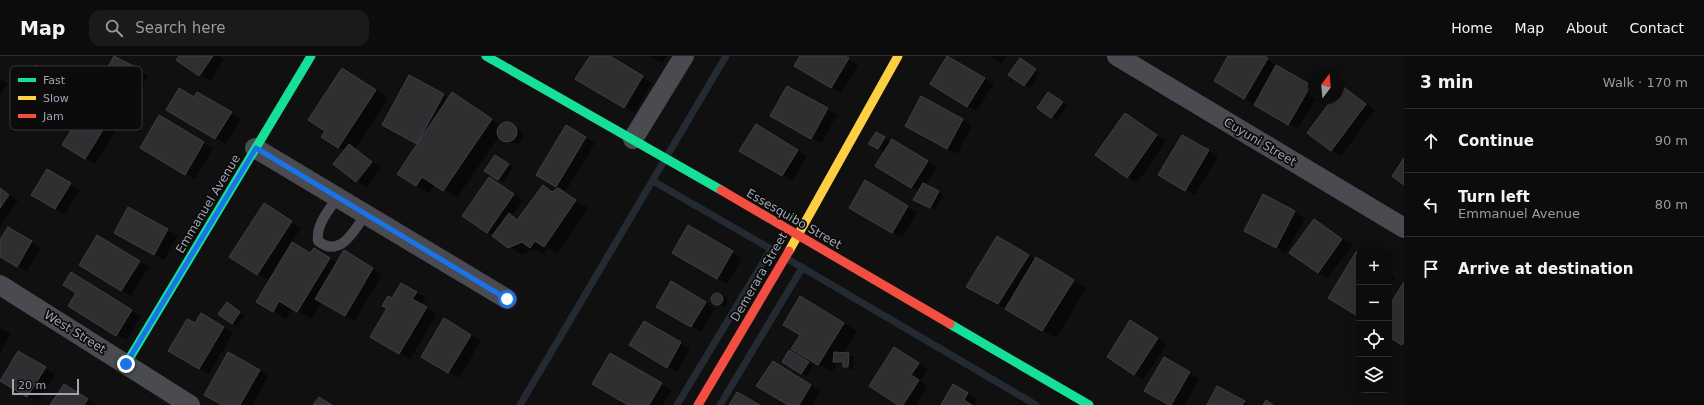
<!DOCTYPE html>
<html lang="en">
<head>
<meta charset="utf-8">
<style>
  body { margin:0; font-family:"DejaVu Sans",sans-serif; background:#1a1a1b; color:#f1f3f6 }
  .controls { position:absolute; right:12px; bottom:12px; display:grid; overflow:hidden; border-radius:8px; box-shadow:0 4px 16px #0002 }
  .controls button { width:36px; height:36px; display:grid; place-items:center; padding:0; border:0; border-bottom:1px solid #2c2c2e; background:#0c0c0d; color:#f1f3f6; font:20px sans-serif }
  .compass { position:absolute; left:1308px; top:12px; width:36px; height:36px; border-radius:50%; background:#0c0c0d; box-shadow:0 4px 16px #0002; rotate:16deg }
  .scale { position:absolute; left:12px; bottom:10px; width:67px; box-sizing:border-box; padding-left:4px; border:2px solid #a0a4b3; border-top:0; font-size:11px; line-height:14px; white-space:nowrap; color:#a0a4b3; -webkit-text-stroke:3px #0b0b0c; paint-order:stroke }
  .stop { position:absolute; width:12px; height:12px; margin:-9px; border:3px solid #1a73e8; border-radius:50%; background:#fff }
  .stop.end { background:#1a73e8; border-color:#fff; box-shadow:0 1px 4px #0008 }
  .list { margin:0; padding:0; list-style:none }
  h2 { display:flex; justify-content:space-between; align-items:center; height:52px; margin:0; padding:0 16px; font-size:17px }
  h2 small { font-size:13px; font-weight:400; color:#9a9b9d }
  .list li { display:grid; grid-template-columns:26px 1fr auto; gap:12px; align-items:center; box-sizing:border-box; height:64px; padding:0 16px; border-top:1px solid #2c2c2e }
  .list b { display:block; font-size:15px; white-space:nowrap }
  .list p { margin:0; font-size:13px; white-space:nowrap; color:#9a9b9d }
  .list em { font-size:13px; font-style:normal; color:#9a9b9d }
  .icon { flex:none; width:22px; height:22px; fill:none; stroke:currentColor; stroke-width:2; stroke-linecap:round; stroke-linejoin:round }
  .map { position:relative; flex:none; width:1404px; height:349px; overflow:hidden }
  header { display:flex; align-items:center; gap:24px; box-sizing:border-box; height:56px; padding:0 20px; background:#0c0c0d; border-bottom:1px solid #2c2c2e }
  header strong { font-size:19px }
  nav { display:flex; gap:22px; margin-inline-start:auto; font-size:14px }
  .search { width:280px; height:36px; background:#1a1a1b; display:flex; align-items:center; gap:10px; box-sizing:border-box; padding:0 14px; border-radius:12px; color:#9a9b9d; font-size:15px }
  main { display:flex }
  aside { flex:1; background:#0c0c0d }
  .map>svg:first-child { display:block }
  .shadow { fill:#0007 }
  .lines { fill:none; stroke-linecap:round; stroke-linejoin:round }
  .stream { stroke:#242a32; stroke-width:7 }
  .building { fill:#2f2f31; stroke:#3f4045 }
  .lane { stroke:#4a4b50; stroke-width:10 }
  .street { stroke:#4a4b50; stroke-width:20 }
  .fast { stroke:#16e098; stroke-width:9 }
  .slow { stroke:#ffcf43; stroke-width:9 }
  .jam { stroke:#f24e42; stroke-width:9 }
  .route { stroke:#1a73e8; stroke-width:5 }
  .labels { text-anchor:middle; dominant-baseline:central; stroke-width:3.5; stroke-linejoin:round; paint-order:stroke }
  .street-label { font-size:12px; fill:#a0a4b3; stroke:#0b0b0c }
  .key { fill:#0b0b0c; stroke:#38393e; stroke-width:1 }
  .key-label { font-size:11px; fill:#a0a4b3 }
</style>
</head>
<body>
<header>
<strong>Map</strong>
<div class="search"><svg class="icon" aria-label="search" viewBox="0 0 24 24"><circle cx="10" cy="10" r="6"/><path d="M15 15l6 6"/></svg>Search here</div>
<nav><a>Home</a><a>Map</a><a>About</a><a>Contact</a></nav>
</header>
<main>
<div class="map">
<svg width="1404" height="349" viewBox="0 0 1404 349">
  <rect width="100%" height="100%" fill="#101011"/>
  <path class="shadow" d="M180,0h39l5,4 -14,21 -33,-21z
    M591,0h18l43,27 -18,30 -57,-34z
    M650,0h17l-4,7z
    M801,0h43l14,9 -17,28 -46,-27z
    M990,0h17l-5,7z
    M1230,0h32l15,9 -1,1 38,22v10h2l-18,31 -83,-48z
    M115,1l33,19 -14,27 -25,-13z
    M958,6l36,22 -17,27 -10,-5z
    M1025,6l15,11 -10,15 -21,-13z
    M355,21l33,21 -33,51 26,19 -15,19 -9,-6 -22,-17 10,-13 -7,-4z
    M0,23l8,5 -8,12z
    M1338,27l37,27 -34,46 -33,-23 26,-35h4z
    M787,31l50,28 -16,28 -49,-27z
    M198,37l43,25 -15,26 -59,-35 28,-11z
    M443,39l6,3 16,3 36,25 3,-2 6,-1 12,9v7l-4,4h-9l-10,-7 -42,62 -22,-14 -6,9 -13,-8 2,-41 -21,-12z
    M1054,40l13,9 -10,15 -19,-12z
    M922,41l50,28 -15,29 -51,-29z
    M86,52l32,18 -23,38 -32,-19z
    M1126,58l40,27 -29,42 -10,-6z
    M160,61l53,31 -18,31 -54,-31z
    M756,69l51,31 -15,25 -51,-31z
    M567,70l28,17 -29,48 -28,-16z
    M876,77l15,9 1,-2 45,27 -12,18 18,10 -8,15 -20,-11 4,-7 -43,-26 9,-14 -15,-9z
    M1182,80l36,20 -23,39 -35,-20z
    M500,103l13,8 -10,15 -5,-3z
    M48,114l32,20 -15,24 -32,-19z
    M866,126l51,30 -15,25 -52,-30z
    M499,128l24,16 -11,16 6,4 25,-34 10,6 5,-3 30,19 -31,45 -9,-5 -5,6 -9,-5 -12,6 -34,-23z
    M0,132l18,13 -18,26z
    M1264,140l41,22 -19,35 -31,-17z
    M128,152l50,28 -14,24 -49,-28z
    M273,154l28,18 -10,15 20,11 3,-5 24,14 7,-11 37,22 -27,47 -34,-19 -10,17 -18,-11 -7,11 -29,-18 16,-26 -1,-1 -4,6 -37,-23z
    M1315,164l37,25 -24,33 -10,-5z
    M688,170l54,32 -15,26 -54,-32z
    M8,172l33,20 -14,23 -27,-15v-14z
    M997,182l89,50 -30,50 -89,-52z
    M107,186l42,25 -18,29 -10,-6z
    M1389,217l6,4 -6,10z
    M81,223l60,37 -15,24 -56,-35 8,-12z
    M671,227l44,25 -14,24 -44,-26z
    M401,228l25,14 -5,7 16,9 -27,45 -39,-22z
    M716,237l11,5v7l-4,2 -9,-4 -2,-5 1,-3z
    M814,249l43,26 -14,23h6l5,3 -1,13 -4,-1 -5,-3v-2l-7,-1 -5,9 -39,-24 8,-13z
    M232,250l13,10 -8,10 -5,-3z
    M201,258l32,19 -24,41 -39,-24 26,-25z
    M444,264l37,21 -22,37 -37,-22z
    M644,266l46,27 -13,23 -47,-27z
    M1140,271l27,17 -23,35 -10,-5z
    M0,272l11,6 -11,19z
    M790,295l23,14 -6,11 -24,-15z
    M18,296l37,22 -18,28 -36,-21z
    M229,297l40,23 -17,29h-28z
    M611,298l60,36 -9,15h-32z
    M904,298l24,16 -8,11 8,5 -12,19h-17z
    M1164,302l35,21 -15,26h-13z
    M783,312l37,23 -8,14h-22z
    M954,329l23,14 -3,6h-32z
    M1218,331l32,18h-42z
    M74,334l22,15h-45z"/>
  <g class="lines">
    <path class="stream" d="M653,125l118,68 -94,156
      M786,202l250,147
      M520,349l206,-349
      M720,349l82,-137"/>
  </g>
  <path class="building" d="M114,0l25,13 -15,30 -26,-14z
    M179,0h34l-14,20 -23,-16z
    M590,0h20l33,20 -19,32 -49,-29z
    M800,0h45l4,2 -18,30 -37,-22z
    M947,0l38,22 -18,29 -37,-23z
    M1228,0h36l4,2 -24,41 -30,-18z
    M1020,2l16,11 -12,17 -16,-11z
    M36,9l25,16 -26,40 -25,-16z
    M1276,9l35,20 -23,40 -34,-20z
    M342,12l34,22 -38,58 -17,-11 4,-6 -17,-11z
    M409,19l35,19 -27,50 -35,-19z
    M1338,27l28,21 -35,47 -24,-18 26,-35h5z
    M787,30l41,22 -17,31 -41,-23z
    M179,32l15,9 3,-5 35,20 -17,27 -49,-29z
    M452,36l40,27 -49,72 -21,-14 -6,9 -19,-12z
    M1048,36l15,10 -12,16 -14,-10z
    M921,40l42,23 -16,30 -42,-23z
    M86,50l23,14 -24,39 -23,-14z
    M1125,57l32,22 -30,43 -32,-23z
    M159,59l45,27 -19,33 -45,-27z
    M497 76a10 10 0 1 1 20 0a10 10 0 1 1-20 0Z
    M756,68l42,26 -16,26 -43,-25z
    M566,69l20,12 -30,50 -20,-12z
    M876,76l9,5 -7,12 -10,-5z
    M1182,79l27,15 -24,41 -27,-16z
    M892,83l36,22 -17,27 -36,-22z
    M349,88l23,18 -16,20 -23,-18z
    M495,99l14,9 -11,16 -14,-9z
    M1404,102v27l-12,-9z
    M47,113l24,14 -16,26 -24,-14z
    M489,121l25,17 -27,39 -25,-17z
    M865,124l43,26 -16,27 -43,-25z
    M923,127l16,8 -9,17 -17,-8z
    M543,129l9,7 6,-4 18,12 -32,47 -9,-6 -5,7 -8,-6 -14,6 -16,-12 17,-23 8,7z
    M0,132l9,7 -9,13z
    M1263,138l32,17 -19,37 -32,-17z
    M264,147l28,18 -35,54 -28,-18z
    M128,151l40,22 -14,26 -40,-22z
    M1314,163l28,20 -24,34 -29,-20z
    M688,169l45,26 -16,28 -45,-26z
    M8,171l24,14 -15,26 -17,-10v-17z
    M97,179l43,26 -19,30 -42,-26z
    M997,180l32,19 -31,49 -32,-17z
    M292,186l18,11 4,-5 16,10 -33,54 -18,-11 -6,11 -17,-10z
    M344,194l29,18 -28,48 -30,-17z
    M1356,196l3,2v63l-31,-19z
    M1036,201l38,23 -32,51 -37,-22z
    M71,216l61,38 -16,26 -48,-30 8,-13 -13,-8z
    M671,225l35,21 -15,25 -35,-20z
    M1404,226v59l-2,4 -13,-8v-31z
    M401,227l16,9 -5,7 15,8 -28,47 -29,-17 17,-29 -5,-2 6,-10 4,2z
    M711 243a6 6 0 1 1 12 0a6 6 0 1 1-12 0Z
    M800,240l44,27 -26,42 -27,-16 9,-14 -17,-10z
    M227,246l13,10 -8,12 -14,-10z
    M201,257l23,14 -25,42 -31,-18 19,-32 8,4z
    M444,262l27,17 -23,38 -27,-16z
    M1130,264l28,18 -24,37 -27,-18z
    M644,265l37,21 -14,26 -38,-23z
    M894,291l25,16 -8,12 8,5 -16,25h-5l-29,-19z
    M789,294l20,12 -8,12 -19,-12z
    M18,295l28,16 -19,30 -27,-16z
    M228,296l32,18 -20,35h-18l-18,-10z
    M834,296l15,1 -1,14h-5v-5h-10z
    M610,297l52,30 -13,22h-21l-36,-21z
    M1164,301l26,15 -19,33h-2l-25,-14z
    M773,305l38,24 -12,20h-11l-32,-19z
    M64,328l24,15 -4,6h-34z
    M953,328l15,9 -4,7 8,5h-31z
    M1217,330l28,15 -3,4h-35z
    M737,336l23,13h-31z
    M319,341l13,8h-19z
    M1266,344l7,5h-10z"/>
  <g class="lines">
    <path class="lane" d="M338,141c-9,13 -22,27 -20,44 23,18 36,-11 48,-27"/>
    <path class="street" d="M1117,0l287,172
      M633,83l51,-83
      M255,92l252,151
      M0,229l190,120"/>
    <path class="fast" d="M486,0l235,134
      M950,268l139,81
      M126,308l185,-308"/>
    <path class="slow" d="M789,195l109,-195"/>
    <path class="jam" d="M721,134l229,134
      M698,349l91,-154"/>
  </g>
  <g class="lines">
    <path class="route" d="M126,308l130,-216 251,151"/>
  </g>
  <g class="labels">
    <g class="street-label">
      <text transform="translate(1260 86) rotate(31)">Cuyuni Street</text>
      <text transform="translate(208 148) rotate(-59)">Emmanuel Avenue</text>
      <text transform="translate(794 163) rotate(30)">Essesquibo Street</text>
      <text transform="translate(759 221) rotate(-60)">Demerara Street</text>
      <text transform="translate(75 276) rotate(32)">West Street</text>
    </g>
  </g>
  <rect x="10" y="10" width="132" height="64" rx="6" class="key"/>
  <rect x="18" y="22" width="18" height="4" fill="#16e098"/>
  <rect x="18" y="40" width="18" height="4" fill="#ffcf43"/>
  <rect x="18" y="58" width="18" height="4" fill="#f24e42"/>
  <g class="key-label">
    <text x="43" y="28">Fast</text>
    <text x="43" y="46">Slow</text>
    <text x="43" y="64">Jam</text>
  </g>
</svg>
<div class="controls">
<button>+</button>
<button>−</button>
<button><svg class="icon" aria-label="locate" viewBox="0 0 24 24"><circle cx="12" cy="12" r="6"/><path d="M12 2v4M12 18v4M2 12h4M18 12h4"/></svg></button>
<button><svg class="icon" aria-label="layers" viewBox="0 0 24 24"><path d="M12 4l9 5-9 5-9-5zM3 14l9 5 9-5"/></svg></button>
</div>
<svg class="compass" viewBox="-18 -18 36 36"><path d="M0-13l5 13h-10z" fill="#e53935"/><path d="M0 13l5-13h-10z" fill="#9a9b9d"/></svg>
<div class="scale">20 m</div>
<div class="stop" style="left:507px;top:243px"></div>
<div class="stop end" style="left:126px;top:308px"></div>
</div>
<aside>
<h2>3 min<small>Walk · 170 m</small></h2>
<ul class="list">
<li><svg class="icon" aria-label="ahead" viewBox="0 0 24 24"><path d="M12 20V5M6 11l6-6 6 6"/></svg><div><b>Continue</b></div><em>90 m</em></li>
<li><svg class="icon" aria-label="left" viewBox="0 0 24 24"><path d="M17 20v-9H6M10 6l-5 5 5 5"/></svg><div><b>Turn left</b><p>Emmanuel Avenue</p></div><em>80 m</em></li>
<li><svg class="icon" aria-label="arrive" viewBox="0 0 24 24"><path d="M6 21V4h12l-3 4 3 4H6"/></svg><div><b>Arrive at destination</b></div></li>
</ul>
</aside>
</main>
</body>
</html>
